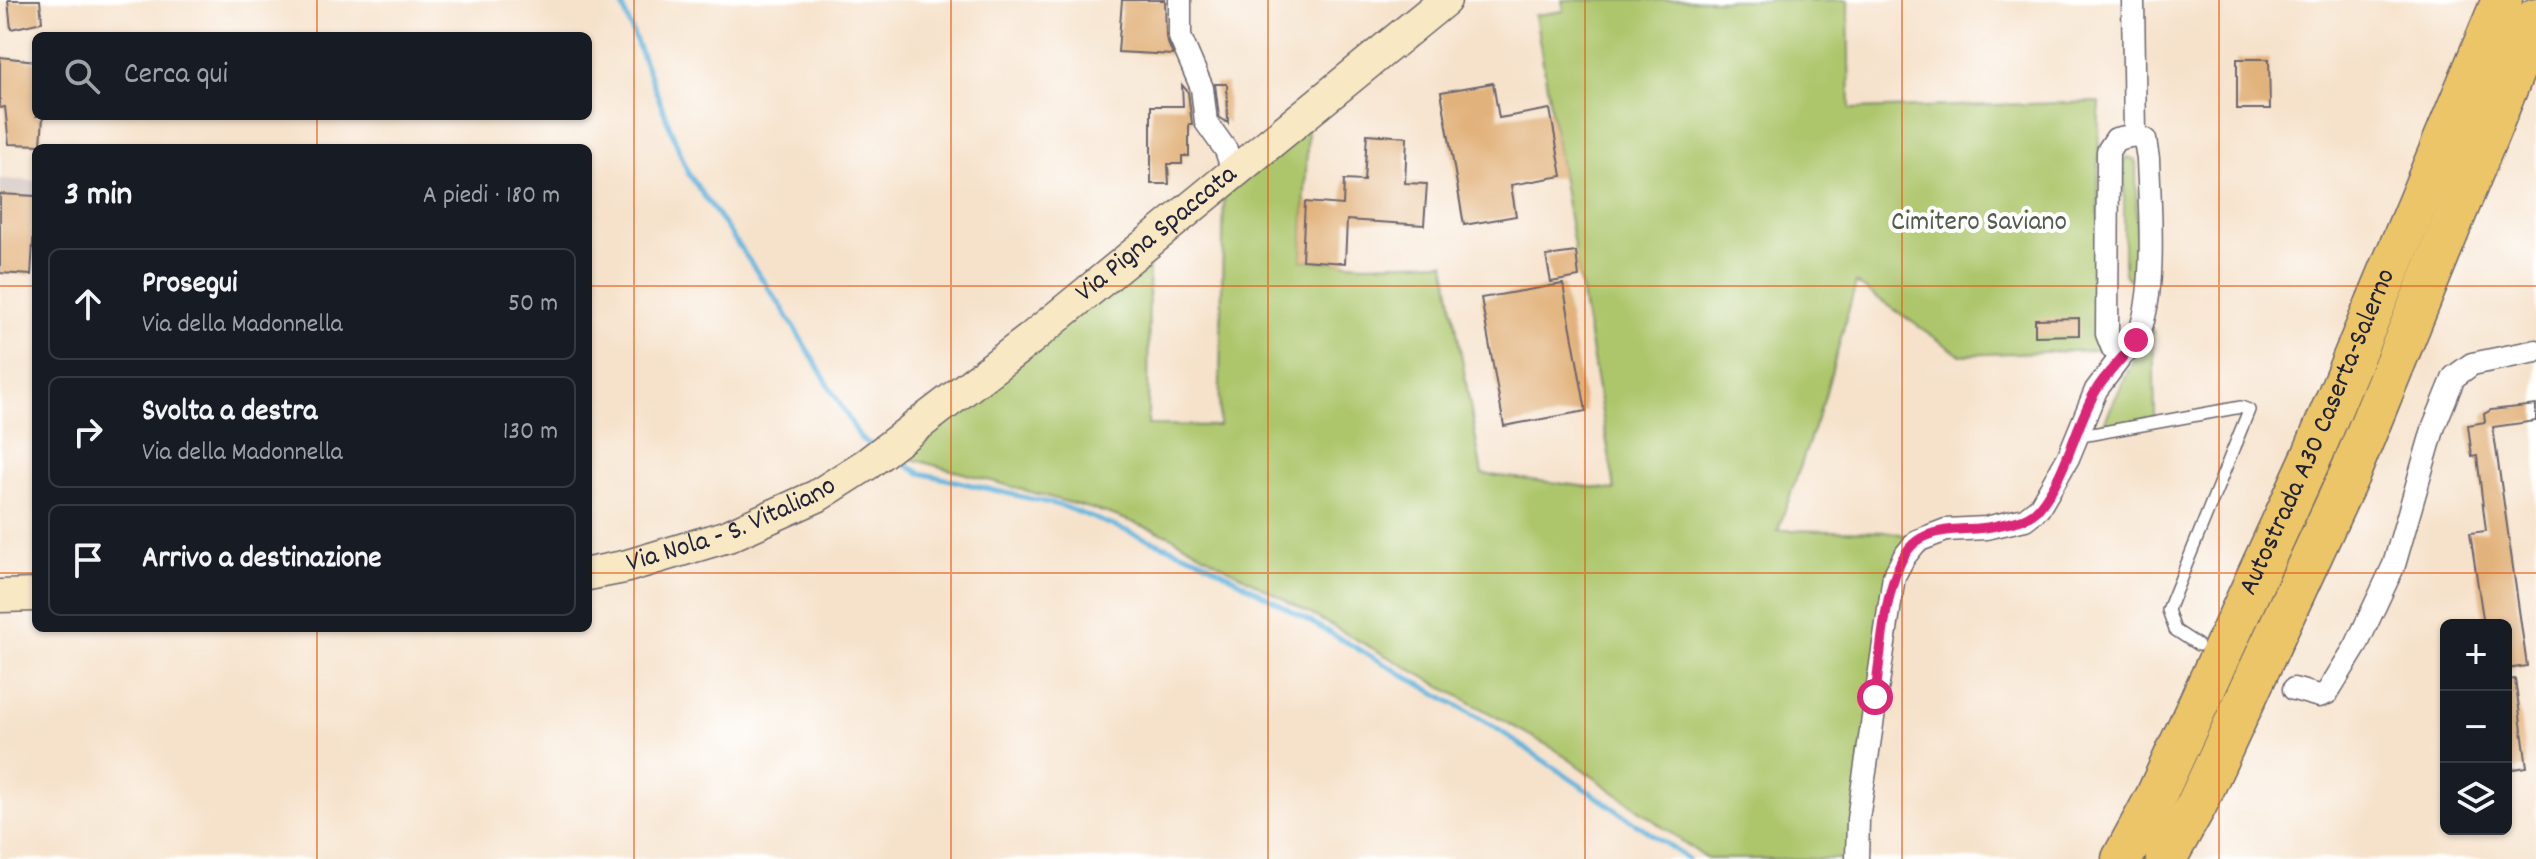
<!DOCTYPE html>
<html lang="it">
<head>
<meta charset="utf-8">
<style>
  body { margin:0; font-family:Dekko,sans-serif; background:#20242c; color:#f1f3f6 }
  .controls { position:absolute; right:24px; bottom:24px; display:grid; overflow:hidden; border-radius:12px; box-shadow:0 2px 6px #0004 }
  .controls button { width:72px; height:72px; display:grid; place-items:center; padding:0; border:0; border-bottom:2px solid #363941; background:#171b24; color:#f1f3f6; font:40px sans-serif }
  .stop { position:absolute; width:24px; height:24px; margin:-18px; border:6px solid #db2777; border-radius:50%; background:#fff }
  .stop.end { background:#db2777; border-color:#fff; box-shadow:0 2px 8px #0008 }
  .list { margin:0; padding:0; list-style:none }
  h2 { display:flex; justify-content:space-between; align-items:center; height:104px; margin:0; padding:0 32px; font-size:34px }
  h2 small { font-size:26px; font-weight:400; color:#9ea1a6 }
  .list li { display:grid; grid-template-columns:52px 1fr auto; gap:24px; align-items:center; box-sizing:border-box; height:112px; margin:0 16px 16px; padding:0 16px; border:2px solid #363941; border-radius:12px }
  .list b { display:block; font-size:30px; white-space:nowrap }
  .list p { margin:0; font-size:26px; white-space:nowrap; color:#9ea1a6 }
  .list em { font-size:26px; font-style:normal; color:#9ea1a6 }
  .icon { flex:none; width:44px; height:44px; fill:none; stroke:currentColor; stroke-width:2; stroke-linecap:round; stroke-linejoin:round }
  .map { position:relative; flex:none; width:2536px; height:859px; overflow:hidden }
  .search { position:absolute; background:#171b24; box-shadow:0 2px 6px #0004; left:32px; top:32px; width:560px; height:88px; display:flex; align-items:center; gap:20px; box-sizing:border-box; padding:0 28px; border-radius:12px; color:#9ea1a6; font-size:30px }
  .panel { position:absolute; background:#171b24; box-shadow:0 2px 6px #0004; left:32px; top:144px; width:560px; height:488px; border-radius:12px }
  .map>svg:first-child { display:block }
  .industrial { fill:#cfc0ba }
  .green { fill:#adc66c; stroke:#687454; stroke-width:2 }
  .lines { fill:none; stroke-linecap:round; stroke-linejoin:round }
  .stream { stroke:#61b3dc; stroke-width:5 }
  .building { fill:#e2b27c }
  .service-casing { stroke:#6c656d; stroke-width:14 }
  .minor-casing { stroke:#6c656d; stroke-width:25 }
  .secondary-casing { stroke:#6c656d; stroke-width:35 }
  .motorway-casing { stroke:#6c656d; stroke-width:43 }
  .service { stroke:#fff; stroke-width:11 }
  .minor { stroke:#fff; stroke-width:22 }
  .secondary { stroke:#f8e8c3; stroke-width:32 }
  .motorway { stroke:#edc569; stroke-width:40 }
  .route { stroke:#db2777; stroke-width:10 }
  .grid { fill:none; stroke:#de560e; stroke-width:2; stroke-opacity:0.55 }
  .labels { text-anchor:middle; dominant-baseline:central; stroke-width:8; stroke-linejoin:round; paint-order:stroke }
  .park-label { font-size:28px; fill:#535b4c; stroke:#fff }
  .street-label { font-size:28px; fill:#22223b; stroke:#fff }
</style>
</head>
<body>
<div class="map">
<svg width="2536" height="859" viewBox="0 0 2536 859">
  <rect width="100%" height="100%" fill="#fff"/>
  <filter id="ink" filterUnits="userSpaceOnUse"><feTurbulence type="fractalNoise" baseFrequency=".0125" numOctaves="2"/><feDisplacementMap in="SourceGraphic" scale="16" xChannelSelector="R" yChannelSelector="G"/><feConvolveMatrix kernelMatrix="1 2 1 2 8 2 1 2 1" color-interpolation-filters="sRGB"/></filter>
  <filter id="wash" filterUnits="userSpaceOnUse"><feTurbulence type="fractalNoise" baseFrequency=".006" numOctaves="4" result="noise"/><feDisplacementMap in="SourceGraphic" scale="32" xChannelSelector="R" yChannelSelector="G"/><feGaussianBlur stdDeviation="1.8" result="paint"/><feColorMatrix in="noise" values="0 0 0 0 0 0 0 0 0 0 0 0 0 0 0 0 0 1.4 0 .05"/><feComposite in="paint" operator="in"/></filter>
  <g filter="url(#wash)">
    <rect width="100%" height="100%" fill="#f6e2cb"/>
    <path class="industrial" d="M0,179l36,2v33l-36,-1z"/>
    <path class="green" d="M1562,0h286l2,109 249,-7 -2,248 -137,5 -104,-72 -32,116 -46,131 113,2 20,5 -64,322h-140l-151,-109 -388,-215 -58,-21 -198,-55 -12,-8 249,-196 -1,170 71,1 5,-234 84,-66 -6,134 63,4 80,-2 37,212 133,16 -80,-475 29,-4z
      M2127,157l9,3 1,114 -8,5 -5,-5v-113z
      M2153,331l2,86 -53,10 42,-90z"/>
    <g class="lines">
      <path class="stream" d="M620,0l68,173 95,136 78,130 12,7
        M892,457l28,16 142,33 140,54 291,166 195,133"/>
    </g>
    <g id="blocks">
      <path class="building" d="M8,0h32l2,22 -31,7z
        M1122,0h43l1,38 7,17 -55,-3z
        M0,57l36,4v55h7l-2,29 -32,-1 -4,-37 -5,1z
        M2237,59h32l1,50h-33z
        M1493,83l6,35 51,-9 12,67 -51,9 5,31 -52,9 -23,-133z
        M1215,84h12l1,39 -9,-6z
        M1182,85l6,7 4,32h-3v32h-7v8h-14l1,20h-18v-78h32z
        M1367,134l40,3 -2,46 22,1 -3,41 -77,-5 -2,43 -43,-3 3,-58 38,3 1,-25 20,1z
        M0,194l36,2 -5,79 -31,-2z
        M1576,252l3,25 -28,5 -5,-26z
        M1563,284l23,127 -82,15 -23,-128z
        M2079,318v17l-44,1v-17z
        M2536,405v16l-43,6 34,239 -21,3v-44h-22l-14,-92 16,-2 -9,-75 -5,1 -4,-32 17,-3 -1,-8 7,-4z
        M2515,679l12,88 -21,3v-90z"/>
    </g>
  </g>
  <g filter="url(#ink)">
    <use href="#blocks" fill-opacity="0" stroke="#6c656d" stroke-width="2"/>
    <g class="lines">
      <defs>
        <path id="service" d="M2076,437l165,-30 8,3 -81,200 7,20 23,15"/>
        <path id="minor" d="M1180,0v37l22,51 4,34 20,28 4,12 -1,16
          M2123,354c39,-24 26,-153 25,-195l-3,-19 -10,-5
          M2294,689l25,7 8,-3 29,-47 38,-81 40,-139 20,-49 18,-13 64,-13
          M1857,859l1,-40 36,-243 10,-19 13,-16 29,-11 40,-2 39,-9 14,-11 29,-50 28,-68 27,-36 -10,-5 -6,-15 1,-183 8,-12 19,-4 -2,-135"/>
        <g id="secondary">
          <path id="s1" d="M588,574l36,-7 104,-31 89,-40 50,-32 162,-124 416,-340"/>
          <path d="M0,596l36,-1"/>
        </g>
        <g id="motorway">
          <path id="s2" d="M2122,859l33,-61 158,-344 189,-454"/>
          <path d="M2166,859l31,-55 153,-331 186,-455"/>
        </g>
      </defs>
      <use href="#service" class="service-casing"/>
      <use href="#minor" class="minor-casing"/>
      <use href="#secondary" class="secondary-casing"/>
      <use href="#motorway" class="motorway-casing"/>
      <use href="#service" class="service"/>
      <use href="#minor" class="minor"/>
      <use href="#secondary" class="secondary"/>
      <use href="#motorway" class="motorway"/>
    </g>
  </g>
  <g class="lines" filter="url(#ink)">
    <path class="route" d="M1875,697c6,-39 9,-133 42,-156 22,-16 53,-9 78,-15 16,-4 33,-5 44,-18 28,-34 35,-79 56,-116 11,-19 29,-34 41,-52"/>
  </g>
  <path class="grid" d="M317,0v36M634,0v859M951,0v859M1268,0v859M1585,0v859M1902,0v859M2219,0v859M317,116v32M0,286h36M588,286h1948M0,573h36M588,573h1948M317,628v231"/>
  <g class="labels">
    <g class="park-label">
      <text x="1979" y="224">Cimitero Saviano</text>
    </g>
    <g class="street-label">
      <text stroke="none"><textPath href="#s1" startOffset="672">Via Pigna Spaccata</textPath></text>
      <text stroke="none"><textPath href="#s2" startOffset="470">Autostrada A30 Caserta-Salerno</textPath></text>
      <text stroke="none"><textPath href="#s1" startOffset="152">Via Nola - S. Vitaliano</textPath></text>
    </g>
  </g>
</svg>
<div class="controls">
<button>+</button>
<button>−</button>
<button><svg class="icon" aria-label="layers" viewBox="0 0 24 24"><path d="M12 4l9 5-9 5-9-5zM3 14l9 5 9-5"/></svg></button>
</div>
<div class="stop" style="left:1875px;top:697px"></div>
<div class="stop end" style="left:2136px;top:340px"></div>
<div class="search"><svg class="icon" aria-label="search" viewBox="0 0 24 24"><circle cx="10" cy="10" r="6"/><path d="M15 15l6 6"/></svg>Cerca qui</div>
<section class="panel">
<h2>3 min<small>A piedi · 180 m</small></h2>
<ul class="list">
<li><svg class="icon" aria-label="ahead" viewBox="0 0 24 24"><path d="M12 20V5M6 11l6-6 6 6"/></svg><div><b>Prosegui</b><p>Via della Madonnella</p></div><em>50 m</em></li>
<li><svg class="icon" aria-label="right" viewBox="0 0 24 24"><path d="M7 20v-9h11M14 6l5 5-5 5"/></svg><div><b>Svolta a destra</b><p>Via della Madonnella</p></div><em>130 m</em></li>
<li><svg class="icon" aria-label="arrive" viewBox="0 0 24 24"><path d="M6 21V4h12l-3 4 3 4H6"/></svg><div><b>Arrivo a destinazione</b></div></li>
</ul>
</section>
</div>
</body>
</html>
